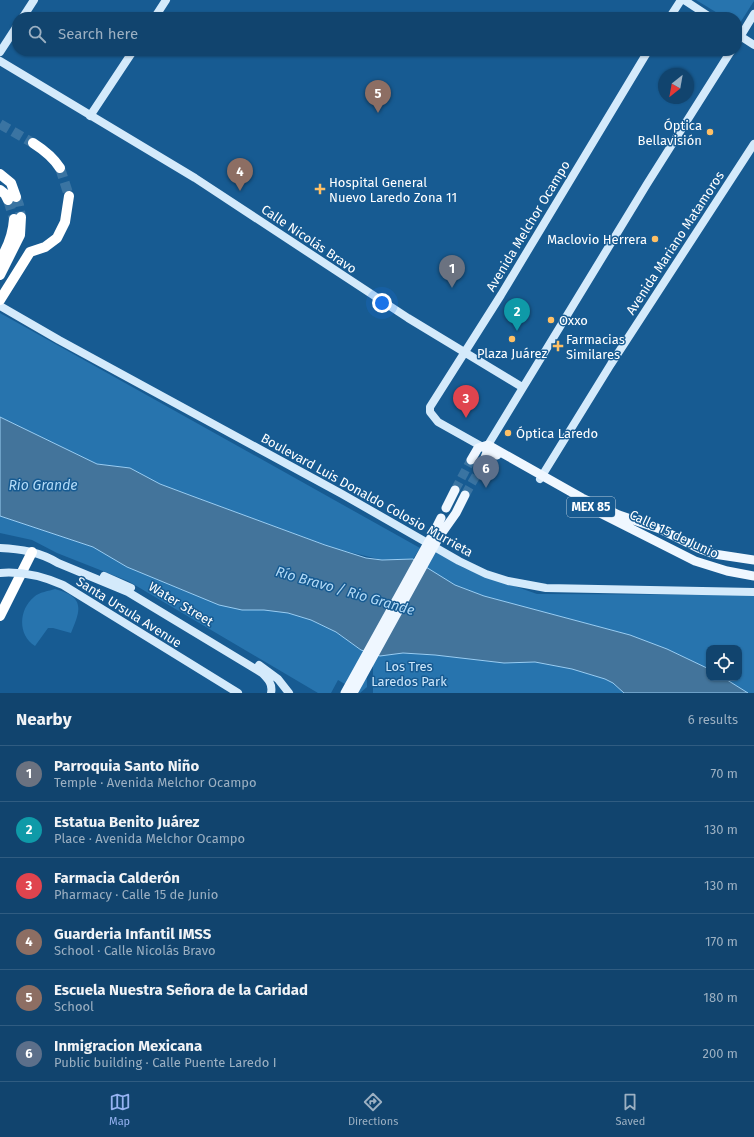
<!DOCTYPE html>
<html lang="en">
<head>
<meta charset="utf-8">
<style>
  body { margin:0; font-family:"Fira Sans",sans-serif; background:#1a4b73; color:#f1f3f6 }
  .controls { position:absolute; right:12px; bottom:12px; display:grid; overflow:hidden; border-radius:8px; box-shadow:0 1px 3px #0004 }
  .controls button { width:36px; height:36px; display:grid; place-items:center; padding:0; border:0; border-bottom:1px solid #305c81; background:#11446e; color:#f1f3f6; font:20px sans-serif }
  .compass { position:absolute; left:658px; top:68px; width:36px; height:36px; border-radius:50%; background:#11446e; box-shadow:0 1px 3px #0004; rotate:211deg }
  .you { position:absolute; left:382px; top:303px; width:14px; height:14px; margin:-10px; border:3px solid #fff; border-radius:50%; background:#1a73e8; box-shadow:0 0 0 6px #1a73e833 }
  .badge { display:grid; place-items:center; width:26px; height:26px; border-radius:50%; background:#95b2f1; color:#fff; font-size:13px; font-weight:700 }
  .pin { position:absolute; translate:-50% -33px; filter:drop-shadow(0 1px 2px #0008) }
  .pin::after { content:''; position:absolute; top:21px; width:14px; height:12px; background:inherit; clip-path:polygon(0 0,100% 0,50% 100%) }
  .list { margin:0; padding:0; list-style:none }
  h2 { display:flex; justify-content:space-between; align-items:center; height:52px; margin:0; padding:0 16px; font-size:17px }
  h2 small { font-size:13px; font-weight:400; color:#9cb0c2 }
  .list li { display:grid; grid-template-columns:26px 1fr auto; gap:12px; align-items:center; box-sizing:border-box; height:56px; padding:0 16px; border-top:1px solid #305c81 }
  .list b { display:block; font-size:15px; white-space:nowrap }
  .list p { margin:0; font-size:13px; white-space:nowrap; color:#9cb0c2 }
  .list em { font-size:13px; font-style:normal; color:#9cb0c2 }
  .icon { flex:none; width:22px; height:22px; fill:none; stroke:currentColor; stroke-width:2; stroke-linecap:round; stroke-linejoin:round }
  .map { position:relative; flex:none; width:754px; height:693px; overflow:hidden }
  .search { position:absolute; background:#11446e; box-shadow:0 1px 3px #0004; left:12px; right:12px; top:12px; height:44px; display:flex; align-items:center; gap:10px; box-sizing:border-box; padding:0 14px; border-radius:16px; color:#9cb0c2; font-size:15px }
  .sheet { height:388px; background:#11446e }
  nav { display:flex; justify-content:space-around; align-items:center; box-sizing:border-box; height:56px; border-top:1px solid #305c81; background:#11446e; font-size:11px; color:#9cb0c2 }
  nav a { display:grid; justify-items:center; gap:2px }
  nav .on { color:#95b2f1 }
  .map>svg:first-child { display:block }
  .green { fill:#2774ae }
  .water { fill:#43749b; stroke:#99cdf3 }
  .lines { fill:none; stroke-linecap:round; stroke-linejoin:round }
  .primary-tunnel { stroke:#3a74a2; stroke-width:9; stroke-dasharray:9 4.5; stroke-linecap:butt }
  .highway-tunnel { stroke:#3a74a2; stroke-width:10; stroke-dasharray:10 5; stroke-linecap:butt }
  .secondary { stroke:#d4eafb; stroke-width:8 }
  .primary { stroke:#eff7ff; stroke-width:9 }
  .highway { stroke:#fff; stroke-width:10 }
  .secondary-bridge { stroke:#d4eafb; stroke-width:8 }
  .primary-bridge { stroke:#eff7ff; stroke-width:9 }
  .poi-dot { fill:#ffc065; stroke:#175b92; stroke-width:1.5 }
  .labels { text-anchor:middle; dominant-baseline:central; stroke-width:3; stroke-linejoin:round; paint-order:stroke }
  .shield { fill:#175b92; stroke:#b9cede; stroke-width:1 }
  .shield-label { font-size:12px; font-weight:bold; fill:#fff }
  .poi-label { font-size:13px; fill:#fff; stroke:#175b92; text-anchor:start }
  .street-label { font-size:13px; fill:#fff; stroke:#175b92 }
  .park-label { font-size:13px; fill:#cde7fb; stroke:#175b92 }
  .water-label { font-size:14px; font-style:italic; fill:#b2daf7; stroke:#175b92 }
</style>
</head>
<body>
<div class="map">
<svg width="754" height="693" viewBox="0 0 754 693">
  <rect width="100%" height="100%" fill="#175b92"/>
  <path class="green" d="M696,0h58v1l-16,25 -1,-1v-8h-13z
    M0,313l420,235 -7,11 -31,1 -45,-11 -145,-53 -32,-12 -30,-16 -33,-4 -97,-47z
    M0,516l93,31 34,20 80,33 81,13 23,7 25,12 25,18 5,2 1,35 -7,6 -22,-13 -7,13h-13l-190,-112 -71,-28 -25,-13 -32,-7z
    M428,545l36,23 73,26 217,1v98h-6l-24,-15h15v-30h-30v21l-42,-20 -37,-14 -146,-39 -29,-11 -22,-13 -15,-10z
    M55,589c30,8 26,20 16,44l-18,-5h-5l-13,18c-18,-11 -16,-37 -1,-49 5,-5 15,-6 21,-8z
    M403,653l32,2 69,8 31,-1 37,7 33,10 8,4 11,10h-251v-39l7,2z"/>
  <path class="water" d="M0,417l97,47 33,4 30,16 32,12 133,49 41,13 16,2 31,-1 42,26 29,11 146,39 37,14 42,20v9h15l24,15h-124l-11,-10 -8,-4 -33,-10 -37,-7 -31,1 -69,-8 -32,-2 -23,3 -19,-6 -25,-18 -25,-12 -23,-7 -24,-3h-22l-23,-5 -92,-38 -34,-20 -93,-31z"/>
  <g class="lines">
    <path class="primary-tunnel" d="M455,490l16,-30
      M465,495l17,-30"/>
    <path class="highway-tunnel" d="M0,124l33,19
      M60,168l9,28
      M16,197l3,8 2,12
      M8,200l6,19"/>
    <path class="secondary" d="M684,0l26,17
      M23,17l11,-17
      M155,17l11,-17
      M670,17l11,-17
      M737,34l17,11
      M737,42l17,-28
      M648,51l-147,244 -71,112v5l8,10 50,28v-5l159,-261 84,-133
      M0,52l17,-26
      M0,61l195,117 213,140 114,69
      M90,116l43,-65
      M0,306l59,34 283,154 117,67 27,13 22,7 38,7 208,4
      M540,479l71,-115 143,-220
      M0,548c21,1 40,4 58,15l70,29 134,81c6,6 11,11 9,20
      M104,576l27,12
      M259,665l19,14 11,14"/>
    <path class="primary" d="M471,460l7,-12 10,-3 94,53 37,17 41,14 38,19 16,6 40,6
      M482,465l6,-15 9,5
      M446,508l9,-18
      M602,514l93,47 32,10 27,5
      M433,534l8,-16
      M439,537l17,-24 9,-18"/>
    <path class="highway" d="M33,143c11,7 20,14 27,25
      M0,174l11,9 5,14
      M0,190l5,4 3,6
      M0,260c8,-13 13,-25 14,-41
      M0,275l20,-40 1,-18
      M0,300l30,-48 15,-5 12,-9 8,-16 4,-26
      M0,616l32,-64"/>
    <path class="secondary-bridge" d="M0,573c22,-2 42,3 63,12l175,108"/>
    <path class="primary-bridge" d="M345,693l88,-159
      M353,693l86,-156"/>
  </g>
  <g class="poi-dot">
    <circle cx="710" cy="132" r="4"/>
    <path d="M318 183h4v4h4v4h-4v4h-4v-4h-4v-4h4z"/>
    <circle cx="655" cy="239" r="4"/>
    <circle cx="551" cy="320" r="4"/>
    <circle cx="512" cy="339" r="4"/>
    <path d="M556 340h4v4h4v4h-4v4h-4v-4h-4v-4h4z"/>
    <circle cx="508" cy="433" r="4"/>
  </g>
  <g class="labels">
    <rect class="shield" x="567" y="497" width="48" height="20" rx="3"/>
    <g class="shield-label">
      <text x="591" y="507">MEX 85</text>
    </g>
    <g class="poi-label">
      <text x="702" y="125" text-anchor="end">Óptica<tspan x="702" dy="15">Bellavisión</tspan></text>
      <text x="329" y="182">Hospital General<tspan x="329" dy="15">Nuevo Laredo Zona 11</tspan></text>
      <text x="647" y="239" text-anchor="end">Maclovio Herrera</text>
      <text x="559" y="320">Oxxo</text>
      <text x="566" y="339">Farmacias<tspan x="566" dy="15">Similares</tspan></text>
      <text x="512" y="353" text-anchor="middle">Plaza Juárez</text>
      <text x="516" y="433">Óptica Laredo</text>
    </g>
    <g class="street-label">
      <text transform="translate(528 226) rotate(-59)">Avenida Melchor Ocampo</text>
      <text transform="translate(309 239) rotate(34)">Calle Nicolás Bravo</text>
      <text transform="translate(675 243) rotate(-57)">Avenida Mariano Matamoros</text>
      <text transform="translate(367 495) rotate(29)">Boulevard Luis Donaldo Colosio Murrieta</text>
      <text transform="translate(674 534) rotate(25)">Calle 15 de Junio</text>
      <text transform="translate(181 604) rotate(31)">Water Street</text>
      <text transform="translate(129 612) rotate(32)">Santa Ursula Avenue</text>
    </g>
    <g class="park-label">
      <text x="409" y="666">Los Tres<tspan x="409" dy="15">Laredos Park</tspan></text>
    </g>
    <g class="water-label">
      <text x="43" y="485">Rio Grande</text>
      <text transform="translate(345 591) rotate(16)">Río Bravo / Rio Grande</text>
    </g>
  </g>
</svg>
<div class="controls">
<button><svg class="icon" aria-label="locate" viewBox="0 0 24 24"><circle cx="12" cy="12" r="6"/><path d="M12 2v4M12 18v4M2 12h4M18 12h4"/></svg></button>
</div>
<svg class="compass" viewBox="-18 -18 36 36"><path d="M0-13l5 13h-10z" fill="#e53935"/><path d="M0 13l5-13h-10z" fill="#9cb0c2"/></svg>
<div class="you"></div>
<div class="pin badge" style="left:452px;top:288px;background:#6b7280">1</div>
<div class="pin badge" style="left:517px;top:331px;background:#0f9aa8">2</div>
<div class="pin badge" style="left:466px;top:418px;background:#e0444e">3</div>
<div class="pin badge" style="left:240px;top:191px;background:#8d6e63">4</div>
<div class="pin badge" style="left:378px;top:113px;background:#8d6e63">5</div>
<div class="pin badge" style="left:486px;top:488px;background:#5c6f8a">6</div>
<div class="search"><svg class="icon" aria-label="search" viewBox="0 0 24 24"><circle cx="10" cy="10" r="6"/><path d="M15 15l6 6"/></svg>Search here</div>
</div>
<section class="sheet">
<h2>Nearby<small>6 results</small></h2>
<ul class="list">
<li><span class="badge" style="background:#6b7280">1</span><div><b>Parroquia Santo Niño</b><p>Temple · Avenida Melchor Ocampo</p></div><em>70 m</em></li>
<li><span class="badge" style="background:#0f9aa8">2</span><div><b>Estatua Benito Juárez</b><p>Place · Avenida Melchor Ocampo</p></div><em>130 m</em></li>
<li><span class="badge" style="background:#e0444e">3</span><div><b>Farmacia Calderón</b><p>Pharmacy · Calle 15 de Junio</p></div><em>130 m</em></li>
<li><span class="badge" style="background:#8d6e63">4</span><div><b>Guarderia Infantil IMSS</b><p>School · Calle Nicolás Bravo</p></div><em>170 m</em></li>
<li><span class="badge" style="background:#8d6e63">5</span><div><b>Escuela Nuestra Señora de la Caridad</b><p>School</p></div><em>180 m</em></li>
<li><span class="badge" style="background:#5c6f8a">6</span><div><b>Inmigracion Mexicana</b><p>Public building · Calle Puente Laredo I</p></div><em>200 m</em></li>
</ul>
</section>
<nav>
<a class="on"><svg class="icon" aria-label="map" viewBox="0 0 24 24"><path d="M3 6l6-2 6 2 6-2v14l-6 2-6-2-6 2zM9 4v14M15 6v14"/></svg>Map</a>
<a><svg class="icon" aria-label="directions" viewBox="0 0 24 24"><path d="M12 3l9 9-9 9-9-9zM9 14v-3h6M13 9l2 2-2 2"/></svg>Directions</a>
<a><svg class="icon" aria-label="saved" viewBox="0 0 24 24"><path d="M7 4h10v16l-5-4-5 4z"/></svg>Saved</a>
</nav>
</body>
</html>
